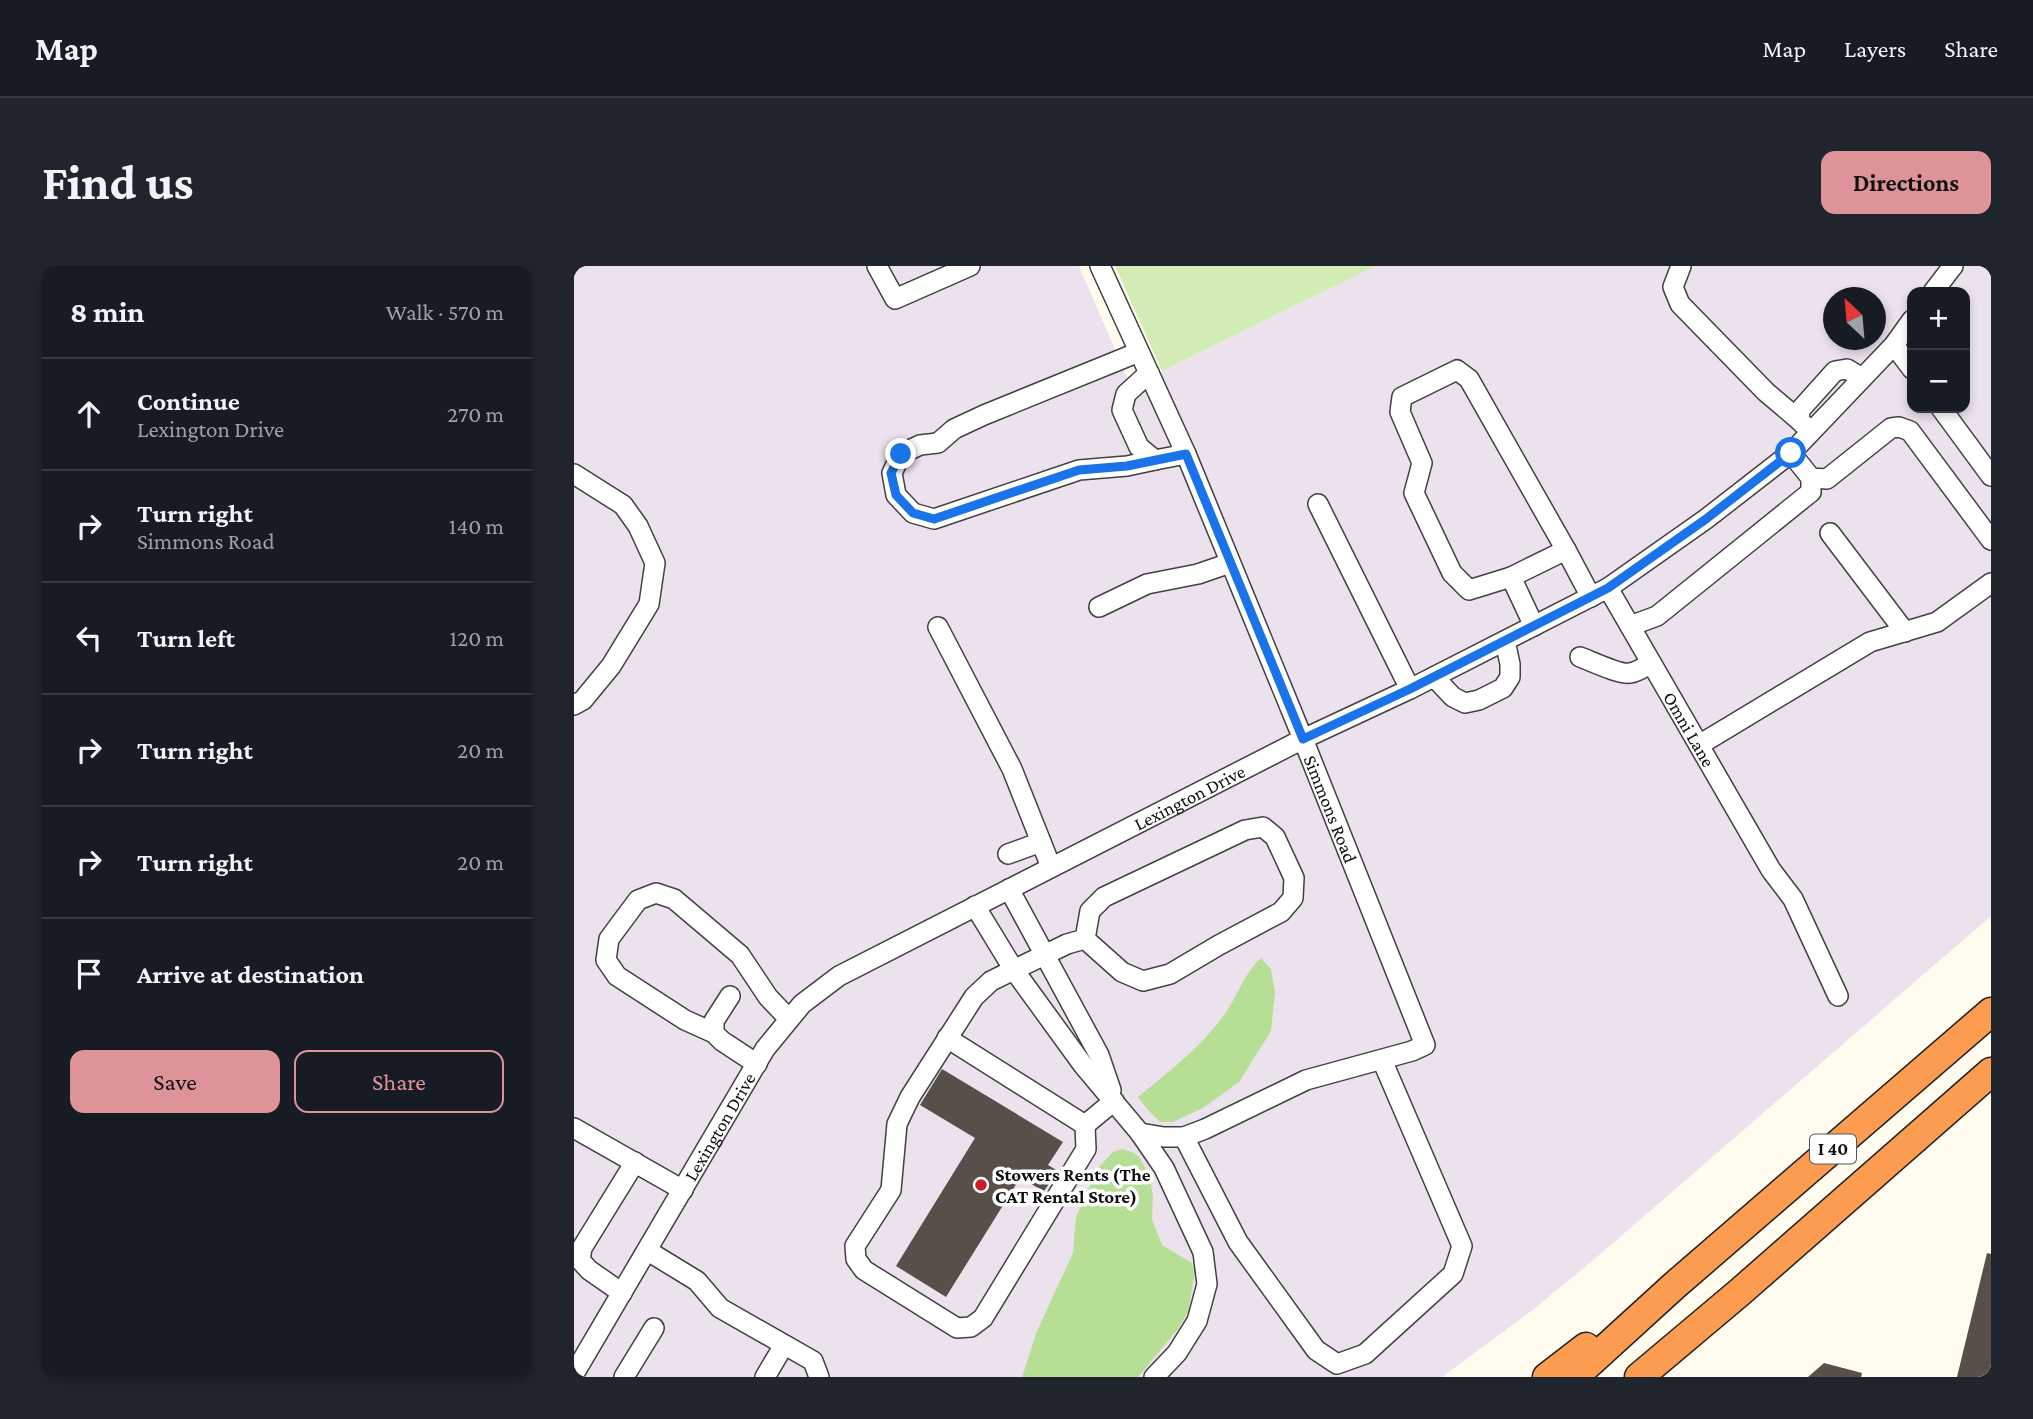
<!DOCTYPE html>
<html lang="en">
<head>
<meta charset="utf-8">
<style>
  body { margin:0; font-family:"Crimson Pro",serif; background:#20242c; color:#f1f3f6 }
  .controls { position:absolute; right:21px; top:21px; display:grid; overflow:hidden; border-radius:14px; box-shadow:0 4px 10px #0003 }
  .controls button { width:63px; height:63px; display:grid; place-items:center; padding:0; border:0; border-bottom:2px solid #363941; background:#171b24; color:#f1f3f6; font:35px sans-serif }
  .compass { position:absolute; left:1249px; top:21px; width:63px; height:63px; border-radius:50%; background:#171b24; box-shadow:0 4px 10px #0003; rotate:334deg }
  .stop { position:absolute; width:21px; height:21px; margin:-16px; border:5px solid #1a73e8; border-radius:50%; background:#fff }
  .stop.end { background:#1a73e8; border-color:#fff; box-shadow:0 2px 7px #0008 }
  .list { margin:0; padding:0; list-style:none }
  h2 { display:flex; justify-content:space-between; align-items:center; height:91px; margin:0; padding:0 28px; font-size:30px }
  h2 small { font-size:23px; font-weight:400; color:#9ea1a6 }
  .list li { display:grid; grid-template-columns:46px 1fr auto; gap:21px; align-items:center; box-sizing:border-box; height:112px; padding:0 28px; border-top:2px solid #363941 }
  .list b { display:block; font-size:26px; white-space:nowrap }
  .list p { margin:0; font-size:23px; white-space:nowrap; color:#9ea1a6 }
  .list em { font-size:23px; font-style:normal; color:#9ea1a6 }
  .actions { display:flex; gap:14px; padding:21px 28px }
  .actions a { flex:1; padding:16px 0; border:2px solid #de9399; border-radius:14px; text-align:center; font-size:24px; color:#de9399 }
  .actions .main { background:#de9399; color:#111 }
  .icon { flex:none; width:38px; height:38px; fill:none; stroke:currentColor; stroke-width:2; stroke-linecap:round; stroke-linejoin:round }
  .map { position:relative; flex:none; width:1417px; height:1111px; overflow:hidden; border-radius:14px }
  header { display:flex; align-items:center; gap:42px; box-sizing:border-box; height:98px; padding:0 35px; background:#171b24; border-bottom:2px solid #363941 }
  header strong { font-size:33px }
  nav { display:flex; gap:38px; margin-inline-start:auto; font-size:24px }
  .intro { display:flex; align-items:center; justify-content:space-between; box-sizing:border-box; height:168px; padding:0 42px }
  h1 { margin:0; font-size:49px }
  .button { padding:18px 32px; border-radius:14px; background:#de9399; color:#111; font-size:24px; font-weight:700 }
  main { display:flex; gap:42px; padding:0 42px }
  aside { flex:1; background:#171b24; border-radius:14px; box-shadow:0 4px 10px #0003 }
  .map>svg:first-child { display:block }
  .industrial { fill:#ece2ed; fill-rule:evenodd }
  .green { fill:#d3ecb6 }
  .forest { fill:#b7de95 }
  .building { fill:#584f4a }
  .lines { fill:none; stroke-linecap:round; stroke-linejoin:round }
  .minor-casing { stroke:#414141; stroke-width:22 }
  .highway-casing { stroke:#1f1f1f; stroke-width:31 }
  .minor { stroke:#fff; stroke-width:19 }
  .highway { stroke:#fc9c50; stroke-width:28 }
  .route { stroke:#1a73e8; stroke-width:9 }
  .poi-dot { fill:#c71e28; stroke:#fff; stroke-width:2.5 }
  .labels { text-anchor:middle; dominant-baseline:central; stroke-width:7; stroke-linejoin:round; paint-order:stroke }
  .shield { fill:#fff; stroke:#565656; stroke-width:2 }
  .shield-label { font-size:18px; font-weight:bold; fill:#0e0e0e }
  .street-label { font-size:19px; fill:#0e0e0e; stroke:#fff }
  .poi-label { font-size:19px; font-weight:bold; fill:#0e0e0e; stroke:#fff; text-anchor:start }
</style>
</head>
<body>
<header>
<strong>Map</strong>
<nav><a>Map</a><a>Layers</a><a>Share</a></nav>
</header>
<div class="intro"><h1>Find us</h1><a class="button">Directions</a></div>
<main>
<aside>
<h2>8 min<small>Walk · 570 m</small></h2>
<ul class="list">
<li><svg class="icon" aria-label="ahead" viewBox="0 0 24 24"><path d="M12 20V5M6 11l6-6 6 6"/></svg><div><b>Continue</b><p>Lexington Drive</p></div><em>270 m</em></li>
<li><svg class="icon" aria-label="right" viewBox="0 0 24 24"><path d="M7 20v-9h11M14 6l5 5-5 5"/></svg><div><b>Turn right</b><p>Simmons Road</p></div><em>140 m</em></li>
<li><svg class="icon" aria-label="left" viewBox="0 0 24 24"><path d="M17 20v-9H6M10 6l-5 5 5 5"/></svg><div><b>Turn left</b></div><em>120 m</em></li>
<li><svg class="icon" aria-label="right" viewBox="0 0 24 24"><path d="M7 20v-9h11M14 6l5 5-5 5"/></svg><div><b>Turn right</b></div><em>20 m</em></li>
<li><svg class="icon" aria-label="right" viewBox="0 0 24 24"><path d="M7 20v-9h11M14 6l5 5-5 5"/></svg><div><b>Turn right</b></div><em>20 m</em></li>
<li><svg class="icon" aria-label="arrive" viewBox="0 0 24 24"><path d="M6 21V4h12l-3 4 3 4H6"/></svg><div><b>Arrive at destination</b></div></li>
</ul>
<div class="actions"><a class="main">Save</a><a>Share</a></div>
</aside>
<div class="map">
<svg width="1417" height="1111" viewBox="0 0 1417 1111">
  <rect width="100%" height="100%" fill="#fffcef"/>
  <path class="industrial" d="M0,0h505l51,118 32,-13 214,-105h615v650l-401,347 -60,49 -88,65h-868zM1338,26h53v116h-53zM1260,32h42v42h-42z"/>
  <path class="green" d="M541,0h261l-214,105z"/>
  <path class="forest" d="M687,692l10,11 4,24 -4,38 -32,51 -36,26 -30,14h-13l-12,-12 -10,-13c30,-25 61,-48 84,-79 15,-19 21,-44 39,-60z
    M549,883l11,4 5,4 10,17 4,22 -1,23 10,26 30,18 3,9 -7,40 -10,17 -40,48h-116l15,-46 36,-78 3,-36 22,-49 15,-16z"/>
  <path class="building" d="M368,803l121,73 -15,23 10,6 -14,20 -24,-13 -74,119 -50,-31 79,-128 -55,-33z
    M1413,987l4,1v123h-34z
    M1250,1097l38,10 -1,4h-53z"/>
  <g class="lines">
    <defs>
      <g id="minor">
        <path d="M303,0l18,33 75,-33"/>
        <path id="s1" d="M526,0l86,188 117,285 122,306 -13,6 -106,29 -101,49 -21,8h-20l-24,-4"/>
        <path d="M1107,0l-8,21 7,17 86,88 33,28"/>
        <path d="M1359,26l20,-26"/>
        <path d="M1320,79l18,24"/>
        <path d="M565,86l-155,63 -30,14 -16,14 -18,2 -19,9 -9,19 4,22 17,18 21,6 145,-49 48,-4 28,-6"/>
        <path d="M575,107l-23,21 -4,16 17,37 16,13 31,-6"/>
        <path d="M1367,142l50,68"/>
        <path d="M1231,160l-6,-6 1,-10 35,-39 12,-2 15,9"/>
        <path d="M1217,187l20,25 16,1 64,-51 8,-1 11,4 81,109"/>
        <path d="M0,208l49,31 15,21 17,37 -6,41 -38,62 -28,34 -9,5"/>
        <path d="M744,238l92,185"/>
        <path d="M1256,267l75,99"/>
        <path d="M937,311l-42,13 -17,-17 -38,-80 8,-30 -22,-51 2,-15 55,-27 12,9 97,171"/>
        <path id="s2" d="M1034,322l163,282 22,29 45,97"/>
        <path d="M525,341l48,-23 51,-10 32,-11"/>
        <path d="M960,360l-23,-49 55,-27 25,47"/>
        <path d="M1056,360l27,-10 154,-124v-14"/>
        <path d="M364,361l74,142 39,98"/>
        <path d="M1006,391c11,4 40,18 50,16 7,-1 15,-6 21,-10"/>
        <path d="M860,411l19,20 12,6 14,-3 24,-12 7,-11v-13l-5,-23"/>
        <path d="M1125,479l171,-103 67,-20 54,-39"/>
        <path d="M434,588l33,-12"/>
        <path d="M435,623l90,166 12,35"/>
        <path d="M401,640l39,64 69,95 57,68 24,35 39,84 4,32 -10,37 -20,32 -23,24"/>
        <path d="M511,673l5,-28 14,-14 141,-67 18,-3 12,10 19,41 -1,20 -12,14 -62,33 -49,29 -27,7 -21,-9 -37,-33 -18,5 -76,37 -17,16 -64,100 -13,27 -6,66 -36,56 1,13 8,11 93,58 14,-1 12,-9 103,-169 -1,-24"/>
        <path d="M156,730l-16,25v12l8,8 35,23"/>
        <path d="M140,767l-29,-13 -68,-44 -11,-16 3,-21 29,-39 18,-7 18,6 66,56 28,42 21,22"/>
        <path d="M373,772l138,87"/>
        <path d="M511,859l29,-24"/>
        <path d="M0,862l109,62"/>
        <path d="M610,871l54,105 78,108 21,14 28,-10 88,-80 9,-28 -80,-186"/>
        <path d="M74,985l49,30 23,27 93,53 6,16"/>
        <path d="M48,1027l-33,-23 -9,-10 2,-12 53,-86"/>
        <path id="s3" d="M0,1108l191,-325 37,-45 37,-28 464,-237 107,-50 198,-101 98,-69 85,-66 103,-108 18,-25"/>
        <path d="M50,1111l30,-49"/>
        <path d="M191,1111l19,-32"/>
      </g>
      <path id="highway" d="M973,1111l39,-30
        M1000,1111l101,-92 316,-273
        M1065,1111l101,-85 251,-220"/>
    </defs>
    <use href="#minor" class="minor-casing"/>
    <use href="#highway" class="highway-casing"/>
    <use href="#minor" class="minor"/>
    <use href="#highway" class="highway"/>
  </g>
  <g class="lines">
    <path class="route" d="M327,188l-10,19 5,22 17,18 21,6 145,-49 48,-4 59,-12 117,285 107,-50 198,-101 98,-69 85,-66"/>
  </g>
  <circle class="poi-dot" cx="407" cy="919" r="7"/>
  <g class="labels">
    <rect class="shield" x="1236" y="868.5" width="46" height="29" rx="5"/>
    <g class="shield-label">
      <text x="1259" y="883">I 40</text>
    </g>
    <g class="street-label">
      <text stroke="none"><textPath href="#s2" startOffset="163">Omni Lane</textPath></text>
      <text stroke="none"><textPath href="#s3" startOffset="875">Lexington Drive</textPath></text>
      <text stroke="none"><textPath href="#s1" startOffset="590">Simmons Road</textPath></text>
      <text stroke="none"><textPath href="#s3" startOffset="287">Lexington Drive</textPath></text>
    </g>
    <g class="poi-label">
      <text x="421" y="908">Stowers Rents (The<tspan x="421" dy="22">CAT Rental Store)</tspan></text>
    </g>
  </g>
</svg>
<div class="controls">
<button>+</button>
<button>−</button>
</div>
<svg class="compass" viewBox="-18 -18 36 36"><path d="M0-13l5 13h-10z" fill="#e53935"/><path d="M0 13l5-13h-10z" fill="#9ea1a6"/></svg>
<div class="stop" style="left:1217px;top:187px"></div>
<div class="stop end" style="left:327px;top:188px"></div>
</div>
</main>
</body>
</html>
